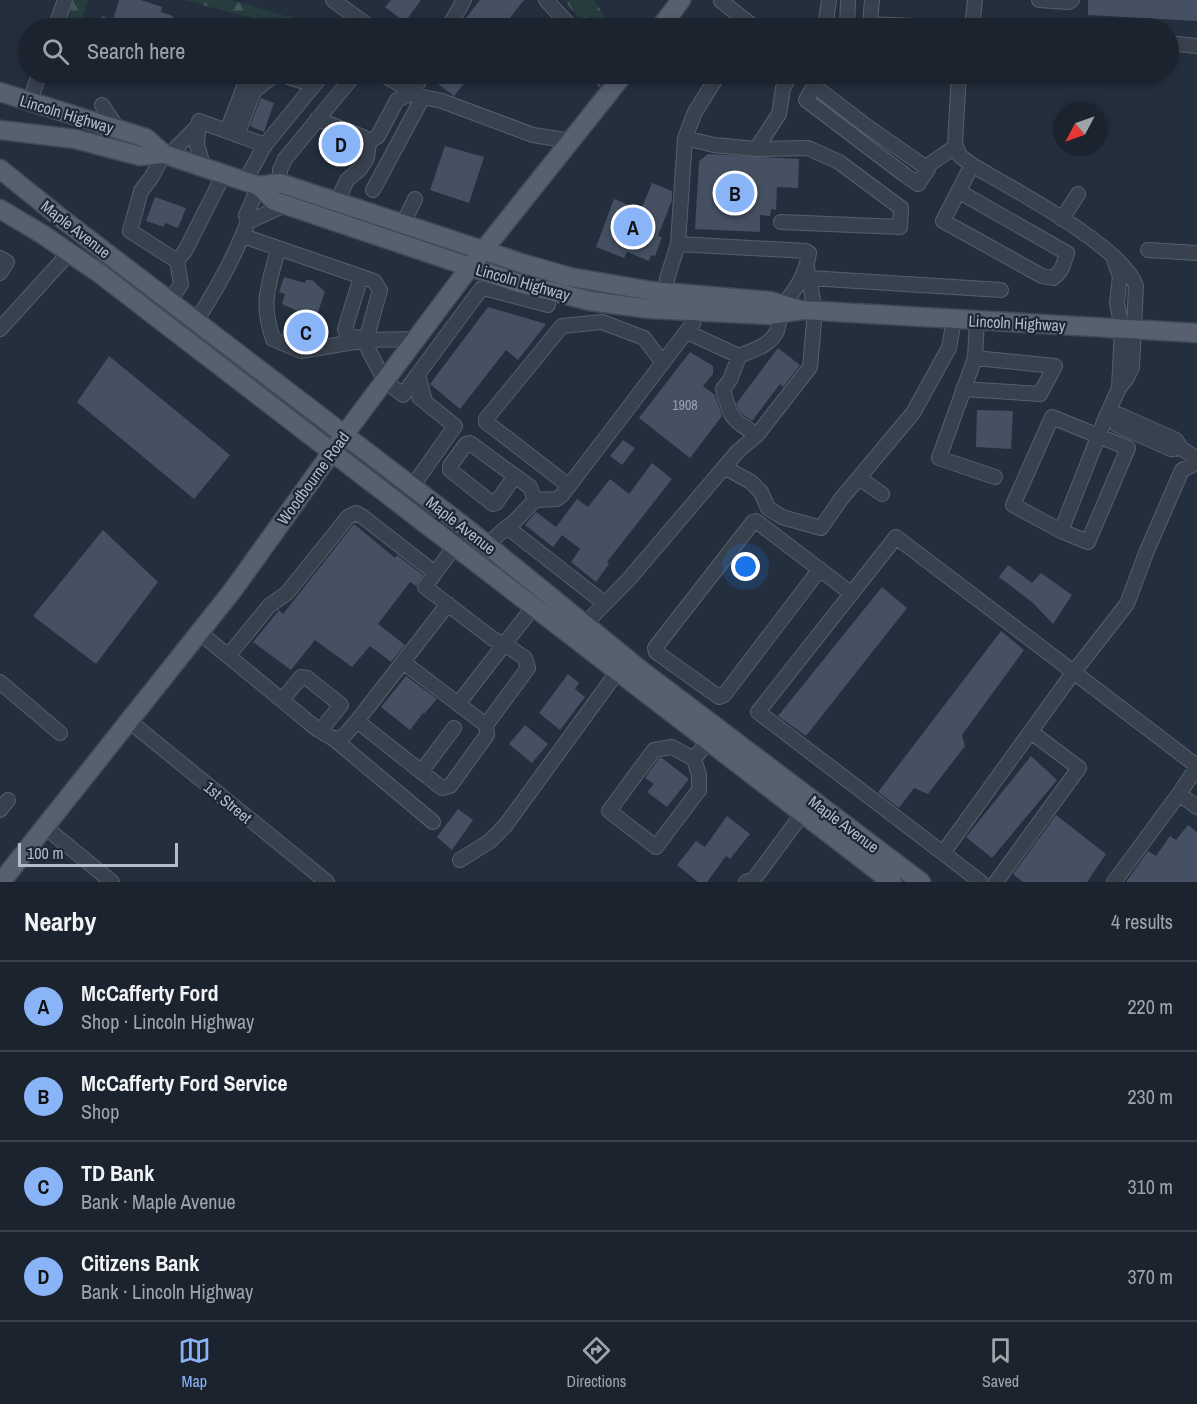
<!DOCTYPE html>
<html lang="en">
<head>
<meta charset="utf-8">
<style>
  body { margin:0; font-family:"Archivo Narrow",sans-serif; background:#282f3a; color:#f1f3f6 }
  .compass { position:absolute; left:1053px; top:102px; width:54px; height:54px; border-radius:50%; background:#1b232e; box-shadow:0 3px 9px #0003; rotate:229deg }
  .scale { position:absolute; left:18px; bottom:15px; width:160px; box-sizing:border-box; padding-left:6px; border:3px solid #b4bcc9; border-top:0; font-size:16px; line-height:21px; white-space:nowrap; color:#b4bcc9; -webkit-text-stroke:4px #1d2633; paint-order:stroke }
  .you { position:absolute; left:746px; top:567px; width:21px; height:21px; margin:-15px; border:4px solid #fff; border-radius:50%; background:#1a73e8; box-shadow:0 0 0 9px #1a73e833 }
  .badge { display:grid; place-items:center; width:39px; height:39px; border-radius:50%; background:#8ab4f8; color:#111; font-size:20px; font-weight:700 }
  .pin { position:absolute; translate:-50% -50%; border:3px solid #fff; box-shadow:0 2px 6px #0006 }
  .list { margin:0; padding:0; list-style:none }
  h2 { display:flex; justify-content:space-between; align-items:center; height:78px; margin:0; padding:0 24px; font-size:26px }
  h2 small { font-size:20px; font-weight:400; color:#a0a4aa }
  .list li { display:grid; grid-template-columns:39px 1fr auto; gap:18px; align-items:center; box-sizing:border-box; height:90px; padding:0 24px; border-top:2px solid #39404a }
  .list b { display:block; font-size:22px; white-space:nowrap }
  .list p { margin:0; font-size:20px; white-space:nowrap; color:#a0a4aa }
  .list em { font-size:20px; font-style:normal; color:#a0a4aa }
  .icon { flex:none; width:33px; height:33px; fill:none; stroke:currentColor; stroke-width:2; stroke-linecap:round; stroke-linejoin:round }
  .map { position:relative; flex:none; width:1197px; height:882px; overflow:hidden }
  .search { position:absolute; background:#1b232e; box-shadow:0 3px 9px #0003; left:18px; right:18px; top:18px; height:66px; display:flex; align-items:center; gap:15px; box-sizing:border-box; padding:0 21px; border-radius:33px; color:#a0a4aa; font-size:22px }
  .sheet { height:438px; background:#1b232e }
  nav { display:flex; justify-content:space-around; align-items:center; box-sizing:border-box; height:84px; border-top:2px solid #39404a; background:#1b232e; font-size:16px; color:#a0a4aa }
  nav a { display:grid; justify-items:center; gap:3px }
  nav .on { color:#8ab4f8 }
  .map>svg:first-child { display:block }
  .forest { fill:url(#forest-firs) }
  .building { fill:#455162 }
  .lines { fill:none; stroke-linecap:round; stroke-linejoin:round }
  .minor-casing { stroke:#565f6c; stroke-width:16 }
  .major-casing { stroke:#414a57; stroke-width:21 }
  .minor { stroke:#38414e; stroke-width:14 }
  .major { stroke:#56606e; stroke-width:18 }
  .labels { text-anchor:middle; dominant-baseline:central; stroke-width:4.5; stroke-linejoin:round; paint-order:stroke }
  .number-label { font-size:14px; fill:#98a1af }
  .street-label { font-size:16px; fill:#b4bcc9; stroke:#1d2633 }
</style>
</head>
<body>
<div class="map">
<svg width="1197" height="882" viewBox="0 0 1197 882">
  <defs>
    <pattern id="forest-firs" width="22" height="20" patternUnits="userSpaceOnUse" patternTransform="scale(1.5)"><rect width="22" height="20" fill="#263c3f"/><path d="M5 1l3.5 6h-7zM16 11l3.5 6h-7z" fill="#435659"/></pattern>
  </defs>
  <rect width="100%" height="100%" fill="#242f3e"/>
  <path class="forest" d="M73,0h15l-8,25 -6,3h-8z
    M184,0h47l97,28h-38z
    M564,0h30l14,22 -3,6h-18z"/>
  <path class="building" d="M119,0h22l21,7 -1,5 12,4 -4,12h-71l4,-12 11,4z
    M391,0h30l-16,22 -20,-15z
    M480,0h44l-22,28h-44z
    M1088,0h109v21l-109,-6z
    M101,74h27l-3,9 -11,-4 -2,5 -7,-3 1,-4 -5,-2z
    M440,74h32l-18,22 -20,-15z
    M261,98l13,5 -10,29 -14,-6z
    M326,132l33,14 -4,13 -34,-11z
    M445,146l39,11 -15,46 -39,-13z
    M708,154l91,5 -1,29 -21,-1 -1,23 -5,-1 -1,7 -10,-1v17l-65,-3 4,-68z
    M652,183l20,8v9l-14,36 4,1 -7,19 -4,-1 -2,6 -22,-9 -3,6 -28,-11 18,-48 27,11z
    M155,197l31,11 -8,20 -13,-5 -1,4 -18,-6z
    M284,277l21,6 1,-3h6l13,12 -11,31 -4,17 -8,2 -7,-3 9,-25 -22,-10 3,-10 -6,-2z
    M488,307l58,17 -28,36 -12,-10 -46,59 -30,-25z
    M778,348l22,17 -17,22 -3,-3 -28,37 -12,-9 -4,-8z
    M690,352l23,14v8l-10,12 12,9 7,21 -32,42 -51,-40z
    M109,356l121,99 -36,44 -117,-97z
    M977,410l36,1 -2,38 -35,-2z
    M623,440l12,8 -13,17 -12,-9z
    M652,463l20,16 -65,83 2,2 -13,18 -25,-20 9,-13 -18,-14 -9,12 -28,-22 11,-13 20,15 21,-28 11,8 22,-28 19,15z
    M354,524l41,34 2,-3 26,20 -7,11 -6,-4 -32,42 27,21 -14,17 -21,-16 -18,21 -37,-27 -24,30 -38,-28 26,-32 4,4z
    M103,530l55,52 -62,82 -63,-48z
    M1008,565l24,18 9,-10 31,22 -19,29 -20,-21 -34,-26z
    M882,587l25,21 -101,128 -28,-20z
    M1001,631l23,19 -62,85 3,11 -37,48 -14,-6 -15,20 -21,-16z
    M568,674l11,9 -4,6 10,8 -25,33 -21,-17z
    M406,676l31,23 -13,15 -1,-1 -13,17 -29,-23z
    M525,725l23,19 -16,19 -23,-19z
    M1031,756l26,24 -65,78 -26,-21z
    M659,758h3l27,21 -22,28 -20,-15 7,-8 -9,-6z
    M458,809l15,11 -21,30 -15,-13z
    M1056,815l50,39 -19,28h-64l-10,-8z
    M727,816l23,18 -20,25 -4,-3 -19,26h-9l-21,-17 19,-24 9,6z
    M1188,825l9,7v50h-71l22,-31 8,5 14,-20 6,4z"/>
  <g class="lines">
    <defs>
      <path id="minor" d="M333,0l38,28
        M546,0l26,28
        M872,0l-2,24 87,4
        M1039,0l29,2 4,-2
        M721,1l32,25 1,2
        M641,26l4,2
        M220,27l5,1
        M55,28l10,-28
        M448,28l16,-28
        M825,28l4,-28
        M847,28l1,-28
        M972,28l3,-28
        M1168,43l29,3
        M279,74l35,11
        M381,74l42,23 19,4 91,34 38,6
        M598,74l14,14
        M959,74l-4,70 5,12 12,9c37,22 152,82 164,121l-4,81 -5,11 -8,10 -13,29 -45,114 27,11 40,-94 -76,-31 -39,88 48,26
        M30,102l9,-28
        M102,105l16,24
        M317,119l46,18 6,5
        M197,127l2,-6 66,24
        M227,131l22,-57
        M237,135l17,-44 22,-17
        M685,138l29,7 42,4 23,-35 4,-26 8,-14
        M369,142l9,-6 19,-36 16,-7 9,-19
        M756,149l52,-1 31,14 62,46 -1,19 -119,-5
        M164,154l-13,24 -10,13 -11,40 47,30 4,23 -11,17
        M168,156l29,-29 1,6 -1,12 7,23
        M928,169l-10,15 -13,-9 -99,-75 8,-14 54,41 60,42 2,-5 26,-18
        M245,181l20,-36 58,-71
        M280,183v-13l5,-11 70,-85
        M373,190l50,-93
        M958,191l109,62c-3,10 -5,19 -14,25l-11,-2 -99,-55 29,-56
        M337,202l10,-22 13,-11 7,-11 2,-16
        M1062,219l16,-25
        M248,222l37,-17
        M403,224l12,-25
        M243,236l131,45 6,9 -14,50 3,11 16,30 18,14 15,-21
        M678,244l128,7 3,2c-3,21 -12,35 -26,52
        M278,249c-9,36 -18,53 -5,90l28,12 65,-11 50,-1
        M1148,250l49,3
        M0,258l7,4 -7,11
        M1114,260l6,16 -3,27 5,26 -3,59
        M177,261l8,-10 39,-77
        M361,277l-16,52 2,6 17,4
        M809,278l192,12
        M666,292l1,-13 11,-35 7,-106 10,-26 24,-38
        M977,320l-2,38 -36,100 56,19
        M196,321c21,-32 38,-63 52,-99l-2,-7 13,-29
        M0,329l70,-77
        M687,332l52,24c12,-5 30,-10 37,-23 3,-5 3,-14 4,-19
        M739,356l-9,24 -7,9c8,31 8,29 34,46
        M963,389l77,5 15,-28 -80,-8
        M425,402l-7,-28 63,-85h6l61,16
        M1181,448l-10,1 -54,-24 -3,-6 6,-4 56,25 5,8 16,11
        M1197,463l-15,7 -36,83 -19,51 -54,69 -130,180 -185,-141 138,-175 301,229
        M724,467l27,15 10,10 7,16 14,9 39,11 20,-29 72,-86 36,-65 5,-29
        M515,476l-19,27 -3,1 -43,-34v-4l16,-22 4,-1 60,44 5,13
        M859,478l23,16
        M569,486l-83,-64v-3l76,-93 40,-4 42,16 19,25
        M412,487l43,-61 -36,-29
        M507,527l7,-5 21,-22 22,-1 5,-4 131,-172 2,-11
        M487,545l20,-18 97,76
        M820,569l-96,126 -5,2 -63,-45 -1,-4 98,-126 3,-1 96,73
        M585,624l44,-45 109,-128 19,-16 53,-68 5,-56 -8,-44
        M199,632l118,97 17,10 9,-2 14,-16 85,67 8,-2 37,-51 -1,-10 42,-57 -3,-10 -19,-13 -13,-6 -68,-52 10,-14
        M228,656l41,-50 18,-13 61,-76 8,-4 7,4 72,56 20,-27
        M403,662l83,63
        M0,682l60,51
        M282,700l19,-23 6,1 34,27 -21,26
        M458,704l76,-98
        M129,721l198,161
        M357,721l91,-117
        M334,739l99,83
        M694,759l5,16v15l-43,57 -47,-36 45,-61 18,-3 22,12 15,-19
        M1197,767l-18,27 18,13
        M421,772l33,-44
        M0,810l8,-10
        M45,827l67,55
        M943,853l38,29
        M460,860l30,-19 15,-15 113,-155
        M746,882l8,-3 49,-66
        M996,882l83,-114 -48,-36
        M1114,882l65,-88"/>
      <path id="major" d="M660,28l21,-28
        M0,92l146,46 18,16 95,32 15,15 241,81 75,19 60,8 119,6 33,-5 395,23
        M0,130l75,9 65,17 24,-2
        M0,169l61,49 404,309 177,144 279,211
        M259,186l21,-3 241,80 49,14 82,14 118,10 27,8
        M0,209l42,25 57,39 793,609
        M1,882l232,-292 111,-155 126,-168 154,-193"/>
    </defs>
    <use href="#minor" class="minor-casing"/>
    <use href="#major" class="major-casing"/>
    <use href="#minor" class="minor"/>
    <use href="#major" class="major"/>
  </g>
  <g class="labels">
    <g class="number-label">
      <text x="685" y="405">1908</text>
    </g>
    <g class="street-label">
      <text transform="translate(67 114) rotate(17)">Lincoln Highway</text>
      <text transform="translate(76 229) rotate(38)">Maple Avenue</text>
      <text transform="translate(523 282) rotate(16)">Lincoln Highway</text>
      <text transform="translate(1017 323) rotate(3)">Lincoln Highway</text>
      <text transform="translate(313 478) rotate(-54)">Woodbourne Road</text>
      <text transform="translate(461 525) rotate(38)">Maple Avenue</text>
      <text transform="translate(228 802) rotate(39)">1st Street</text>
      <text transform="translate(844 824) rotate(37)">Maple Avenue</text>
    </g>
  </g>
</svg>
<svg class="compass" viewBox="-18 -18 36 36"><path d="M0-13l5 13h-10z" fill="#e53935"/><path d="M0 13l5-13h-10z" fill="#a0a4aa"/></svg>
<div class="scale">100 m</div>
<div class="you"></div>
<div class="pin badge" style="left:633px;top:227px">A</div>
<div class="pin badge" style="left:735px;top:193px">B</div>
<div class="pin badge" style="left:306px;top:332px">C</div>
<div class="pin badge" style="left:341px;top:144px">D</div>
<div class="search"><svg class="icon" aria-label="search" viewBox="0 0 24 24"><circle cx="10" cy="10" r="6"/><path d="M15 15l6 6"/></svg>Search here</div>
</div>
<section class="sheet">
<h2>Nearby<small>4 results</small></h2>
<ul class="list">
<li><span class="badge">A</span><div><b>McCafferty Ford</b><p>Shop · Lincoln Highway</p></div><em>220 m</em></li>
<li><span class="badge">B</span><div><b>McCafferty Ford Service</b><p>Shop</p></div><em>230 m</em></li>
<li><span class="badge">C</span><div><b>TD Bank</b><p>Bank · Maple Avenue</p></div><em>310 m</em></li>
<li><span class="badge">D</span><div><b>Citizens Bank</b><p>Bank · Lincoln Highway</p></div><em>370 m</em></li>
</ul>
</section>
<nav>
<a class="on"><svg class="icon" aria-label="map" viewBox="0 0 24 24"><path d="M3 6l6-2 6 2 6-2v14l-6 2-6-2-6 2zM9 4v14M15 6v14"/></svg>Map</a>
<a><svg class="icon" aria-label="directions" viewBox="0 0 24 24"><path d="M12 3l9 9-9 9-9-9zM9 14v-3h6M13 9l2 2-2 2"/></svg>Directions</a>
<a><svg class="icon" aria-label="saved" viewBox="0 0 24 24"><path d="M7 4h10v16l-5-4-5 4z"/></svg>Saved</a>
</nav>
</body>
</html>
